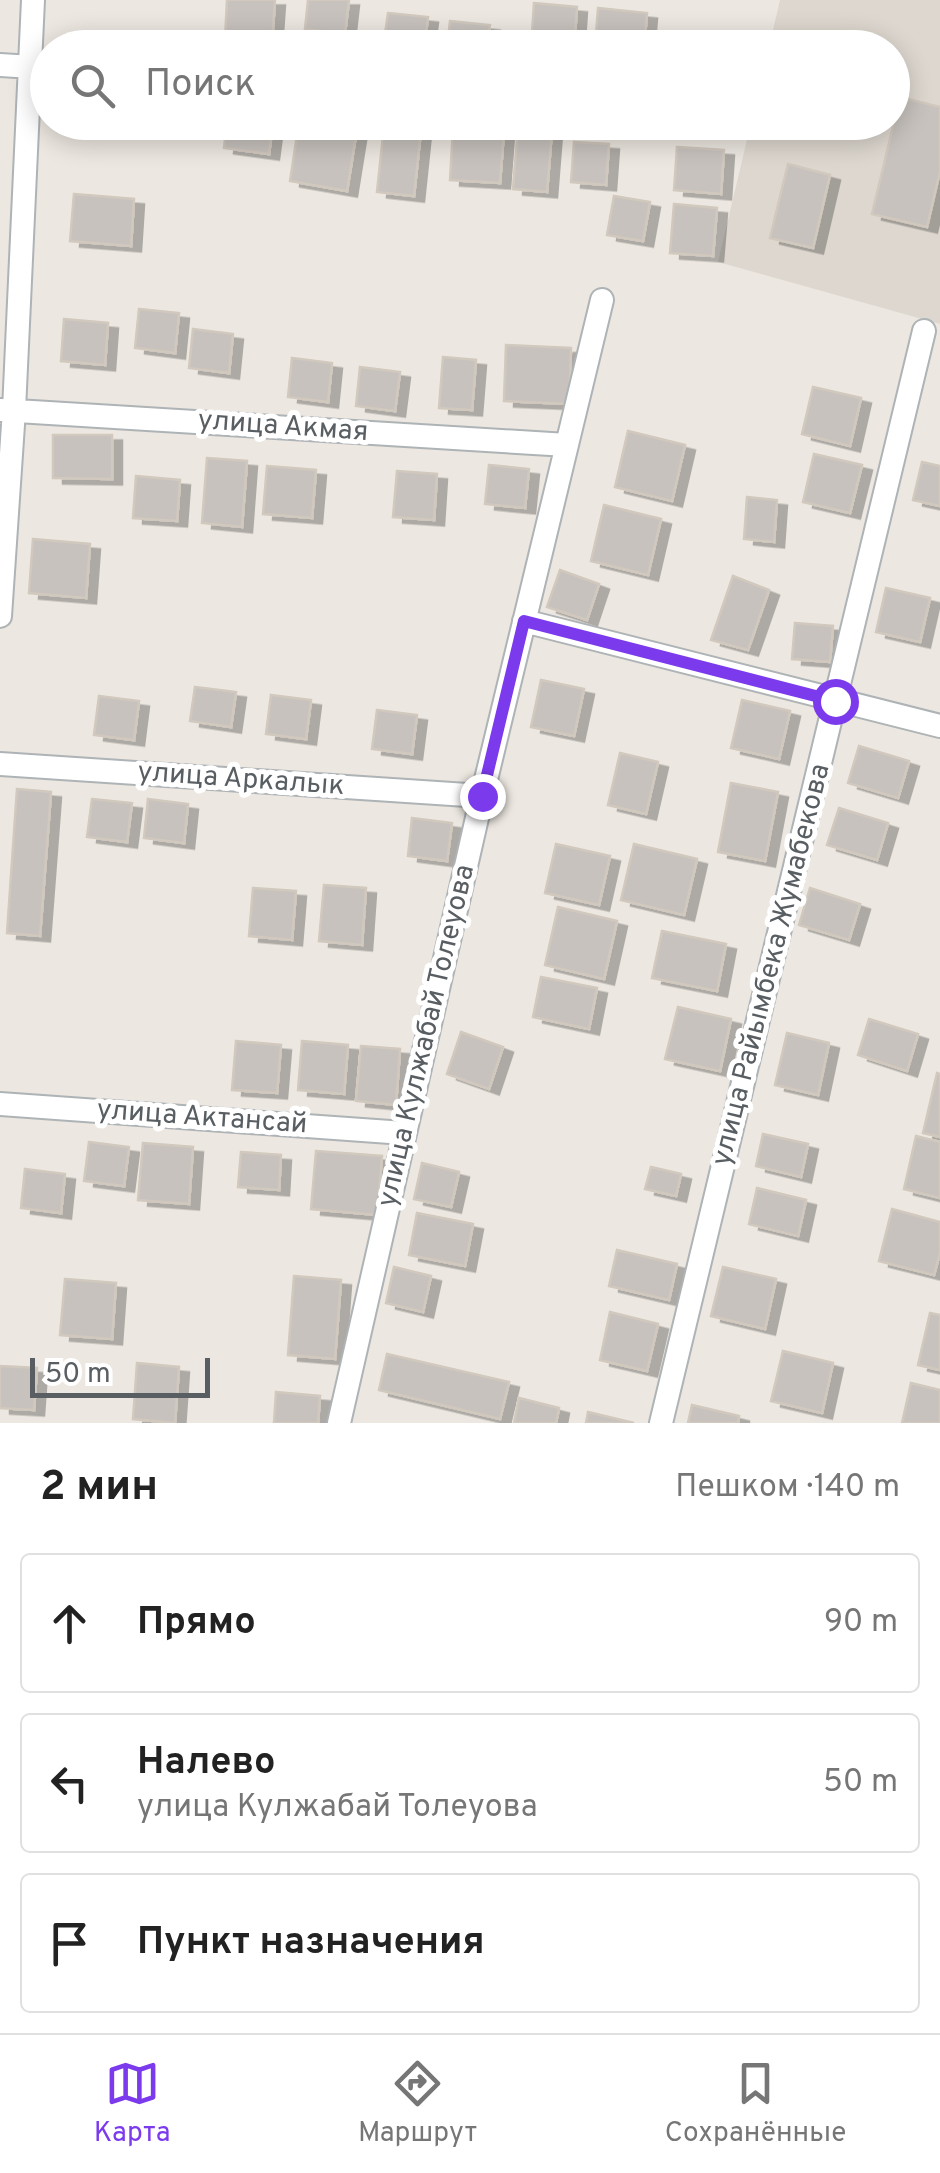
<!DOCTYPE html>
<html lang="ru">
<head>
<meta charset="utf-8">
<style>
  body { margin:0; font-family:Overpass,sans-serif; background:#f2f2f2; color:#222 }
  .scale { position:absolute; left:30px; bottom:25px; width:180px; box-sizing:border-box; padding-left:10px; border:5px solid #595e62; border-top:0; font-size:28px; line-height:35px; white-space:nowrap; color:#595e62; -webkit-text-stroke:8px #fff; paint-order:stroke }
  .stop { position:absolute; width:30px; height:30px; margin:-22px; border:8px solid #7c3aed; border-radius:50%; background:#fff }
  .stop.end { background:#7c3aed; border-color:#fff; box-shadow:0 2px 10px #0008 }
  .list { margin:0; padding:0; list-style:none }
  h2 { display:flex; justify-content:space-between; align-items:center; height:130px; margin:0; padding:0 40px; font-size:42px }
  h2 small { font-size:32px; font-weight:400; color:#767676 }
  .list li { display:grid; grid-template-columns:65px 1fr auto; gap:30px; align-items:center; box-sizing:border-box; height:140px; margin:0 20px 20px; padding:0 20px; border:2px solid #e0e0e0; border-radius:10px }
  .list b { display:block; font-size:38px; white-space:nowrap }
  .list p { margin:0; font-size:32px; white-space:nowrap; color:#767676 }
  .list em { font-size:32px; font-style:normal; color:#767676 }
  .icon { flex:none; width:55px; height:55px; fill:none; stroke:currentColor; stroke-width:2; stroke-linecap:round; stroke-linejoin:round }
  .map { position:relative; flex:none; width:940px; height:1423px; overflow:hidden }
  .search { position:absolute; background:#fff; box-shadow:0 5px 25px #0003; left:30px; right:30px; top:30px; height:110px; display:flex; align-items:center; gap:25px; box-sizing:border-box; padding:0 35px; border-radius:55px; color:#767676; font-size:38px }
  .sheet { height:610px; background:#fff }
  nav { display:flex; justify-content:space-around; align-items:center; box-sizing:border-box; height:140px; border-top:2px solid #e0e0e0; background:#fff; font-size:28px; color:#767676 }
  nav a { display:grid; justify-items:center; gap:5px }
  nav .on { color:#7c3aed }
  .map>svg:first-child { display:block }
  .education { fill:#ddd7cf }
  .building { fill:#c7c2bd; stroke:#d1c8be; stroke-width:2.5; filter:url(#shadow) }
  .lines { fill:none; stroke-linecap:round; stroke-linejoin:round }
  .minor-casing { stroke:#aeb3b6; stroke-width:26 }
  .minor { stroke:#fff; stroke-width:22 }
  .route { stroke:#7c3aed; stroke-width:12 }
  .labels { text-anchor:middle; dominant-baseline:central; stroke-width:10; stroke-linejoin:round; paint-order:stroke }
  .street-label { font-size:28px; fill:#595e62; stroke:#fff }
</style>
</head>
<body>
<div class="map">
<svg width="940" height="1423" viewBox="0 0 940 1423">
  <defs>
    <filter id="shadow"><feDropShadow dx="10" dy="5.5" stdDeviation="0" flood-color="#0004"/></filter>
  </defs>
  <rect width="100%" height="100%" fill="#ece7e0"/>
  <path class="education" d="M780,0h160v324l-222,-62 33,-139 141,-1v-74l-123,-1z"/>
  <path class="building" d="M227,0h48l-3,42 -47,-3z
    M308,0h41l-4,34 -40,-5z
    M534,3l43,4 -3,41h-43z
    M598,8l49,5 -3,35h-49z
    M388,13l40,4 -4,31h-41z
    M450,21l40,4 -3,23h-40z
    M900,97l40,10v64l-13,56 -55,-13z
    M227,122l46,2 -4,30 -45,-6z
    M299,122l59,1 -11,68 -57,-10z
    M384,126l37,4 -7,66 -37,-4z
    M518,127l34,3 -5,62 -34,-3z
    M453,128l51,3 -4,52 -50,-3z
    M574,142l35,2 -3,41 -35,-3z
    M677,147l47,3 -3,44 -47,-4z
    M788,164l42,11 -17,73 -43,-10z
    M74,194l60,5 -3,47 -61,-5z
    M614,196l36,6 -7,39 -36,-6z
    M674,204l43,4 -4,48 -43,-3z
    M139,309l40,4 -4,40 -40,-5z
    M64,319l44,4 -3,42 -44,-4z
    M193,329l40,5 -4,39 -40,-5z
    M506,345l65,3 -2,56 -65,-3z
    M443,357l33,3 -4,50 -33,-2z
    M292,358l40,5 -4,39 -40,-5z
    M360,367l40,5 -5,39 -39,-5z
    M813,387l48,11 -11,48 -48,-12z
    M628,431l57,14 -13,56 -57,-14z
    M53,435h59v44l-59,-1z
    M814,454l48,11 -12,48 -47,-11z
    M207,458l40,3 -5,66 -40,-4z
    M922,462l18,4v40l-27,-6z
    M489,465l40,4 -4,39 -40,-4z
    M267,466l49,4 -4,48 -49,-4z
    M397,471l40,3 -3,46 -41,-3z
    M136,476l44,4 -3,41 -44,-3z
    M747,497l30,3 -3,42 -30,-3z
    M604,505l57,14 -13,56 -57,-14z
    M33,539l57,5 -4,54 -57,-5z
    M560,570l39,14 -12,36 -40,-13z
    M733,576l36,14 -21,60 -37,-10z
    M886,588l44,10 -10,44 -44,-10z
    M795,623l38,3 -3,36 -38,-3z
    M541,680l43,9 -10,47 -43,-9z
    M195,687l41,5 -5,35 -41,-6z
    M271,695l40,5 -5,39 -40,-5z
    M99,696l40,5 -5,39 -40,-5z
    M742,700l48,11 -11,48 -48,-11z
    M377,710l40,5 -5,39 -40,-5z
    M859,746l50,15 -11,37 -50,-15z
    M620,753l38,9 -12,52 -38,-9z
    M731,783l47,9 -13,69 -47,-9z
    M17,789l34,3 -11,144 -33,-3z
    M92,799l40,4 -5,39 -40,-5z
    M148,799l40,5 -4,39 -40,-5z
    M839,808l49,15 -11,37 -50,-15z
    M412,818l40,5 -5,38 -39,-5z
    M556,844l54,12 -11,49 -54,-12z
    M634,844l63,15 -13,56 -63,-15z
    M324,885l42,3 -4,57 -43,-4z
    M253,888l43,3 -4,49 -43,-4z
    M810,888l50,16 -11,36 -50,-15z
    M558,907l59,14 -13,58 -59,-14z
    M662,931l64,13 -9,47 -65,-13z
    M541,977l56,11 -8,41 -56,-12z
    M678,1007l53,12 -11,52 -55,-12z
    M869,1019l49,15 -11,37 -49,-16z
    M461,1032l42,15 -14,42 -42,-15z
    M787,1033l42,10 -11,52 -43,-10z
    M236,1041l45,4 -4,48 -45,-3z
    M302,1041l46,4 -4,49 -46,-4z
    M361,1046l39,3 -4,56 -40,-4z
    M937,1073l3,1v63l-17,-4z
    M763,1134l45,10 -7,33 -45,-11z
    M916,1136l24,6v56l-36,-9z
    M89,1142l40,5 -5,39 -40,-5z
    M143,1143l50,4 -4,57 -51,-4z
    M316,1151l66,5 -5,59 -66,-6z
    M241,1152l40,3 -2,35 -41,-3z
    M422,1163l37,9 -8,35 -37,-8z
    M651,1167l30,7 -5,22 -31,-7z
    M25,1169l40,5 -4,39 -40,-5z
    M757,1188l49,12 -8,36 -49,-12z
    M892,1209l48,13v31l-6,22 -55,-14z
    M417,1213l56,11 -8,42 -56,-11z
    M617,1250l60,14 -8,36 -60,-14z
    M394,1267l37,9 -8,36 -37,-9z
    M723,1267l53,12 -11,50 -54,-13z
    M294,1276l47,4 -6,79 -47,-4z
    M65,1279l51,4 -4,56 -52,-4z
    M610,1312l48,12 -11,47 -47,-11z
    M930,1313l10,2v55l-22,-5z
    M783,1351l50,12 -11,50 -51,-12z
    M387,1354l122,28 -9,37 -121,-29z
    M137,1363l42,4 -4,56 -42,-4z
    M0,1366l37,2 -3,42 -34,-2z
    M911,1383l29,7v33h-38z
    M276,1392l44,4 -2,27h-44z
    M519,1398l40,10 -3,15h-42z
    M692,1405l47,11 -1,7h-50z
    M588,1412l46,11h-48z"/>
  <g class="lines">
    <defs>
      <path id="minor" d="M0,65l48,3
        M0,410l567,35
        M0,616l14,-206 19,-410
        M524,621l416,105
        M0,764l482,32
        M0,1104l404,29
        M339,1423l143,-627 120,-496
        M661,1423l263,-1092"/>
    </defs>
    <use href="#minor" class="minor-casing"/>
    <use href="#minor" class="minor"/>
  </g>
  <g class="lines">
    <path class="route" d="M482,796l42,-175 311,80"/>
  </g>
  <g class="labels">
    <g class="street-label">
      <text transform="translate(283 427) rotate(4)">улица Акмая</text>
      <text transform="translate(241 780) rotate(4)">улица Аркалык</text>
      <text transform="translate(772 965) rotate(-76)">улица Райымбека Жумабекова</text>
      <text transform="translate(427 1036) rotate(-77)">улица Кулжабай Толеуова</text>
      <text transform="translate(202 1118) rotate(4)">улица Актансай</text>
    </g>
  </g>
</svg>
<div class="scale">50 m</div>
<div class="stop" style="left:835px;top:701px"></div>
<div class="stop end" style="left:482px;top:796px"></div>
<div class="search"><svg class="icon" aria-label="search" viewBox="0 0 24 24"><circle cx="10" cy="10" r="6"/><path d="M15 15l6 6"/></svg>Поиск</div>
</div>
<section class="sheet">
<h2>2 мин<small>Пешком · 140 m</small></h2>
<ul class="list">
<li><svg class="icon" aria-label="ahead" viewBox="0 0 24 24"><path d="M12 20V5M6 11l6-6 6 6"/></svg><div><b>Прямо</b></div><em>90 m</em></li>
<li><svg class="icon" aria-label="left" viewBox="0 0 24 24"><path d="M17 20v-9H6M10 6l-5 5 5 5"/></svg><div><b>Налево</b><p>улица Кулжабай Толеуова</p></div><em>50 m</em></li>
<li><svg class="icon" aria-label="arrive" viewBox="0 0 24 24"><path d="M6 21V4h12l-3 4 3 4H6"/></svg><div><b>Пункт назначения</b></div></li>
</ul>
</section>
<nav>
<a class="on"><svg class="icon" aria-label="map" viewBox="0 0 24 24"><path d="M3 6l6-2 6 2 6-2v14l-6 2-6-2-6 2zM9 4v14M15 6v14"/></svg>Карта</a>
<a><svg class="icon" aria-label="directions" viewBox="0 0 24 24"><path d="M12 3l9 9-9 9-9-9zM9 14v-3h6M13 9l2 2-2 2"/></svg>Маршрут</a>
<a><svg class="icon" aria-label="saved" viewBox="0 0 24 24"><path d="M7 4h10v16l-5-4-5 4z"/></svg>Сохранённые</a>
</nav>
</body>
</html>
